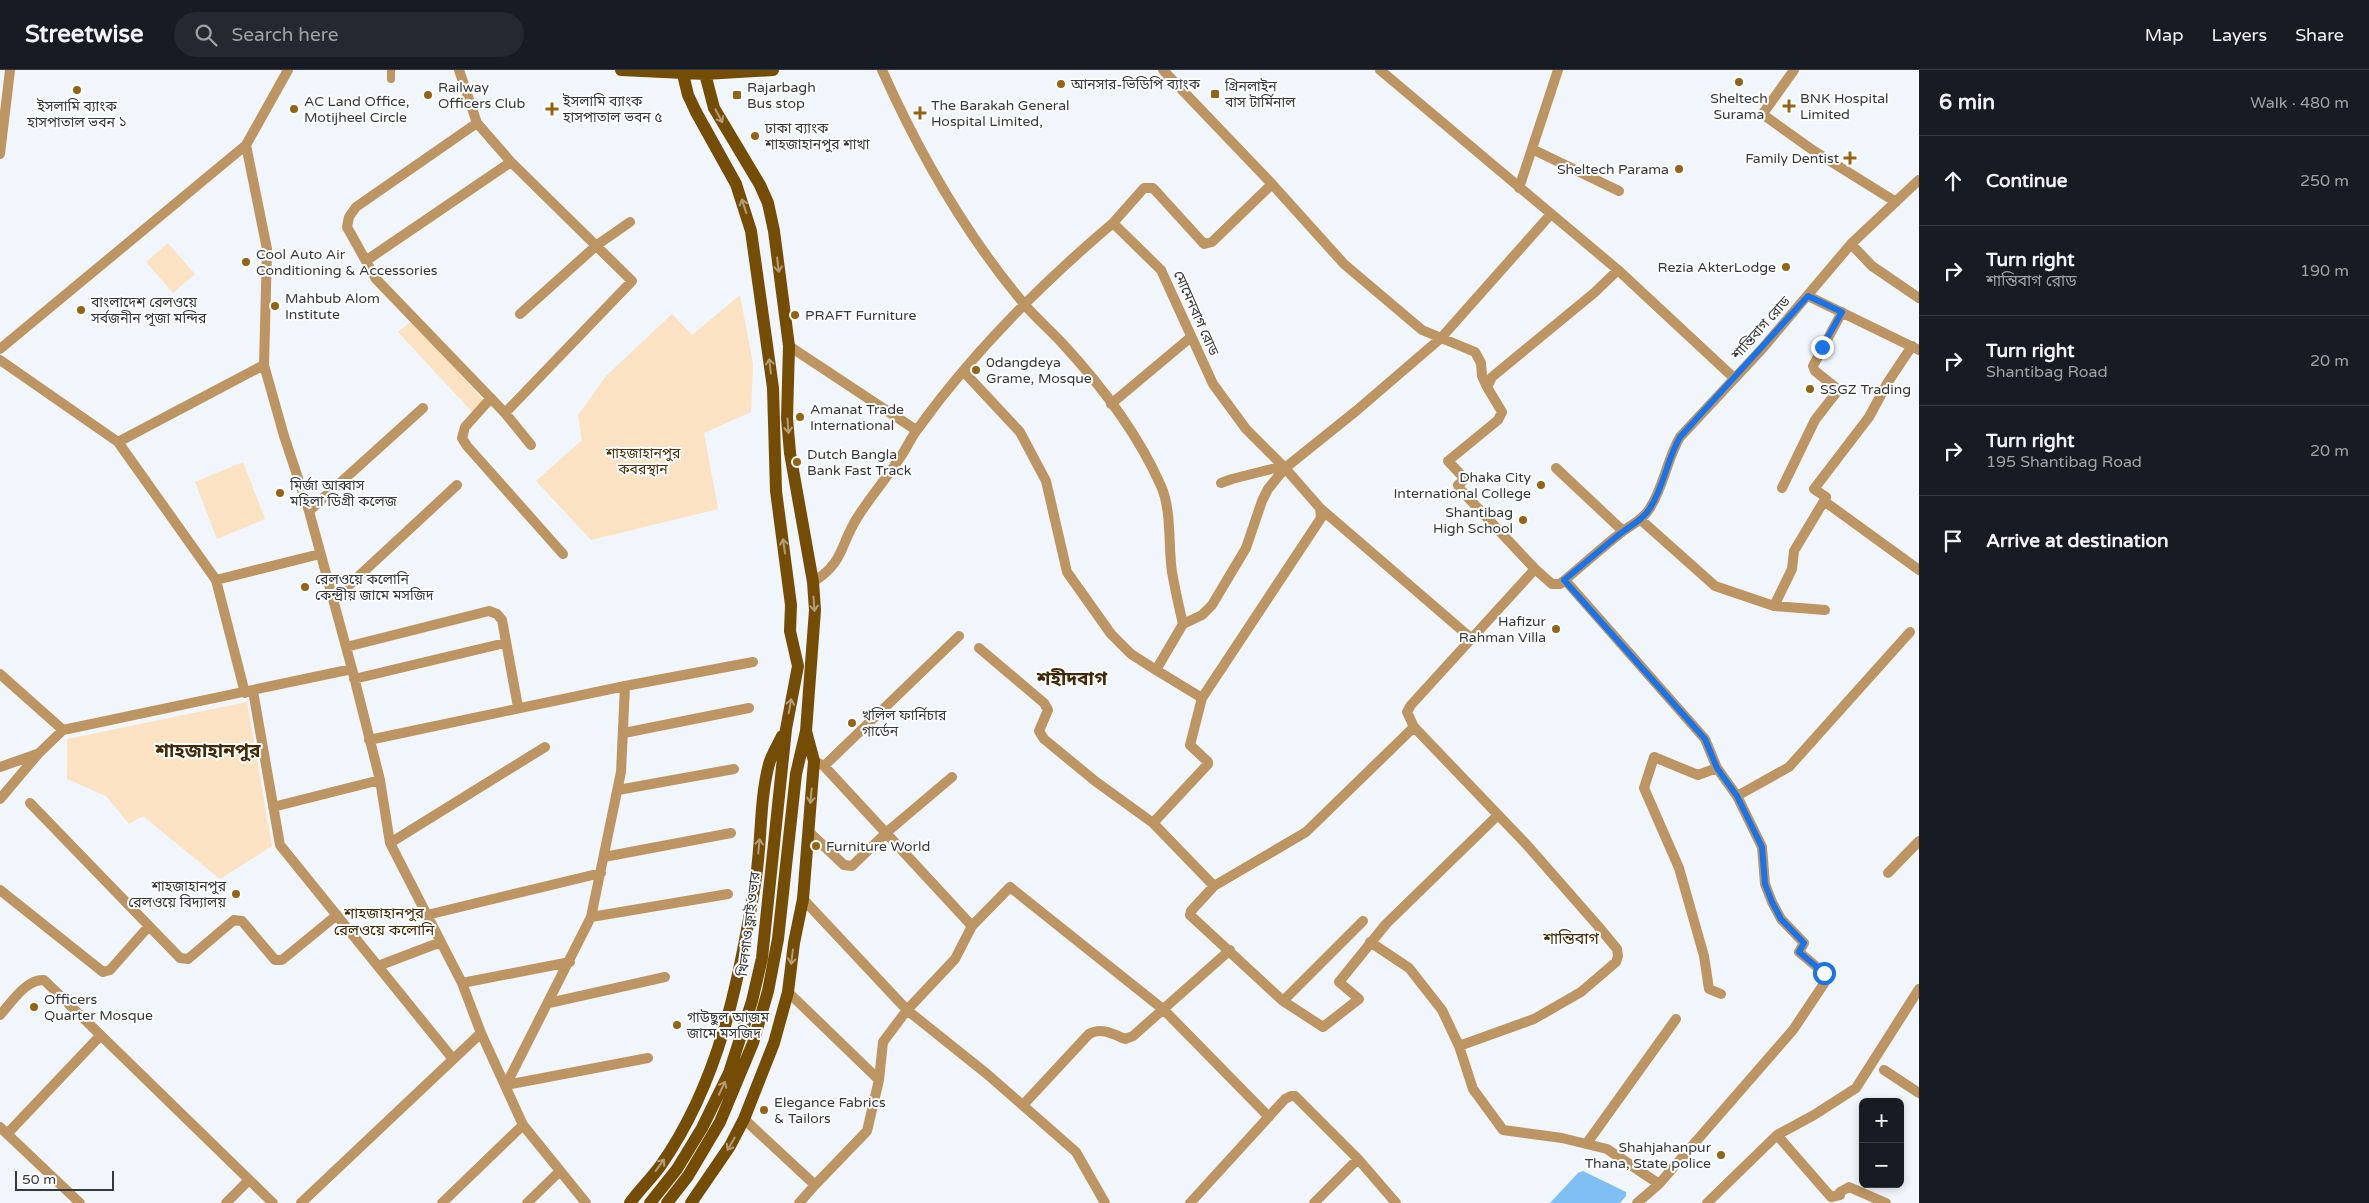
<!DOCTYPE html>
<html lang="en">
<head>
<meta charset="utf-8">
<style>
  body { margin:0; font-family:"Varela Round","Noto Sans Bengali",sans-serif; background:#242831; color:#f1f3f6 }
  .controls { position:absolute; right:15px; bottom:15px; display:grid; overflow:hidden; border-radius:8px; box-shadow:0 2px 8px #0003 }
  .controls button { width:45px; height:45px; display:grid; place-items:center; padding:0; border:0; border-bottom:1px solid #363941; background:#171b24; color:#f1f3f6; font:25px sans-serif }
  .scale { position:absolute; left:15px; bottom:12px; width:99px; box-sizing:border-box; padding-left:5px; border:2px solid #36393b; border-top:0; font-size:14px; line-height:18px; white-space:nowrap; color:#36393b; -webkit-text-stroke:4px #fff; paint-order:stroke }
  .stop { position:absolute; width:15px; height:15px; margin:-11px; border:4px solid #1a73e8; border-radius:50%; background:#fff }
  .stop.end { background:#1a73e8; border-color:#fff; box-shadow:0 1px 5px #0008 }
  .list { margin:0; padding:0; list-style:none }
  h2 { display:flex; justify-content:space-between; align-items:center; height:65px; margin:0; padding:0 20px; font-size:21px }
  h2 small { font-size:16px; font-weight:400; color:#9ea1a6 }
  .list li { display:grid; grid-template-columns:32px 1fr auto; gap:15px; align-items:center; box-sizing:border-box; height:90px; padding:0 20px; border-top:1px solid #363941 }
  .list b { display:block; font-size:19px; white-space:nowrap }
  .list p { margin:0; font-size:16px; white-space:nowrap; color:#9ea1a6 }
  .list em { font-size:16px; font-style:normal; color:#9ea1a6 }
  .icon { flex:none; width:28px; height:28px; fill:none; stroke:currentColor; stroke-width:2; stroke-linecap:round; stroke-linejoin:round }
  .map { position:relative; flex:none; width:1919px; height:1133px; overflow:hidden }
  header { display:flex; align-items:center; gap:30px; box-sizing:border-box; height:70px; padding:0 25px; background:#171b24; border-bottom:1px solid #363941 }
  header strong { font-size:24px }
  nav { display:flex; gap:28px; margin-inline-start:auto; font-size:18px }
  .search { width:350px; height:45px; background:#242831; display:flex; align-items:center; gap:12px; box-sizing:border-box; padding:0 18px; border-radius:28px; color:#9ea1a6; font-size:19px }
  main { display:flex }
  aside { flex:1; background:#171b24 }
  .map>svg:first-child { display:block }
  .green { fill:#fae2c3 }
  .water { fill:#7fbff4 }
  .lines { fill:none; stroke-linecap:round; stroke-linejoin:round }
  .pedestrian { stroke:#bd9562; stroke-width:8 }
  .minor { stroke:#bd9562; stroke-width:10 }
  .primary { stroke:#754c04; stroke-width:12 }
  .oneway { stroke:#b39d75 }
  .route { stroke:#1a73e8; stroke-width:6 }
  .poi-dot { fill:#956314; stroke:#fff; stroke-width:2 }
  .labels { text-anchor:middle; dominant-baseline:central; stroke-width:4; stroke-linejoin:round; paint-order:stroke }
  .poi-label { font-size:14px; fill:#36393b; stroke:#fff; text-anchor:start }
  .street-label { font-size:14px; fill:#36393b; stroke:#fff }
  .park-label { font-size:14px; fill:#4c320e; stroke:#fff }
  .neighbourhood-label { font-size:15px; fill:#422a06; stroke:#fff }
  .quarter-label { font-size:16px; fill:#422a06; stroke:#fff }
  .district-label { font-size:19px; font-weight:bold; fill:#422a06; stroke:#fff }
</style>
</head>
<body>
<header>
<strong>Streetwise</strong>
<div class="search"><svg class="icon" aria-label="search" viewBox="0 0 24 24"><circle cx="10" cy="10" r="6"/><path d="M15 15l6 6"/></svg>Search here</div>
<nav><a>Map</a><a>Layers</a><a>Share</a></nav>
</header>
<main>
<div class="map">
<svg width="1919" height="1133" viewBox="0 0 1919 1133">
  <rect width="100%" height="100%" fill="#f0f6fb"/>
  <path class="green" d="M168,173l27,31 -22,19 -27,-31z
    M740,225l13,69 -2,48 -47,21 14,76 -127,31 -55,-59 46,-41 -4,-25 28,-39 66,-62 20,21z
    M413,250l71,81 -12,11 -74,-80z
    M243,392l22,57 -48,20 -22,-57z
    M247,632l25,144 -52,33 -77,-63 -14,8 -23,-28 -39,-17v-40z"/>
  <path class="water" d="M1583,1101l43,21v4l-6,7h-70l28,-30z"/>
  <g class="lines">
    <path class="pedestrian" d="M391,9v-9"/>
    <path class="minor" d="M288,0l-42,75 21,104 -3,116 20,71 25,75 43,158 28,111 10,63 72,140 19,50 42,92 63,78
      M459,0l18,53
      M882,0c38,85 83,164 143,235 12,14 25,25 37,38 38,41 76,91 99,143 11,25 7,59 11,86 3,17 7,35 11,52l-27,46 46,28 119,-180 -1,-10 -35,-40 71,-57 85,-73 110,-124
      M1163,0l109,114
      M1380,0l238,200 116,108
      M1794,0l-30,42 1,4 49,35 82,51
      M477,53l34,39 121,119 -127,132 -129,-134 -29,-52 2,-10 7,-10z
      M1532,79l87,42
      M0,84l10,-84
      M1519,118l39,-118
      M1851,174l21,22 47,32
      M367,190l144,-98
      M1808,226l111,54
      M520,244l77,-69 33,-23
      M789,276l127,84
      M0,279l246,-204
      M0,290l118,82 98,138
      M964,302l56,60 26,49 21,91 44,62 20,20 25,16
      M491,328l-26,29 -3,11 5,8 96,108
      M1111,334l80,-67
      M505,343l26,32
      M118,372l146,-77
      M1556,398l67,63
      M1221,413l11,-4 51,-13
      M1782,418l33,-68 21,-27 -1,-6 -20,-16 -2,-5 29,-54
      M1824,431l2,-4 -12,-8 55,-72 19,-35 24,-36
      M1320,438l152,131
      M309,441l114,-103
      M1641,450l74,66 59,20 51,4
      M1535,499l-76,-81 -1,-3 6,-5 -1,-3 -15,-16 50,-41 4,-8 -15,-25 5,-10 102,-84 24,-23
      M1565,510l140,159 12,29
      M813,512c31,-19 27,-37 44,-64 13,-21 29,-39 42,-59 7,-9 11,-20 18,-29 55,-77 124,-146 196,-207
      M333,530l124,-115
      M1774,536l18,-37 2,-18 30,-50 95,69
      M1183,554l19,-9 10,-10 34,-57 16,-47 6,-12 17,-21 -39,-39 -33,-45 -52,-114 -48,-47 31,-35h9l51,56 8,-2 60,-58 72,80 78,66 53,22 6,11 1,13 5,11
      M346,577l143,-36 8,3 5,6 16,87
      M979,578l65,55 4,7 -9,21 5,8 51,42 58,42 61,63
      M0,604l63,56 289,-61
      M354,609l151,-36
      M253,621l27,154 173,214
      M245,623l-29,-113 104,-26
      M1414,657l113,118 71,81 19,23 1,7 -2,6 -35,30 -47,27 -75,27
      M624,663l125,-25
      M369,670l256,-54
      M814,691l10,5 148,160
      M824,696l135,-130
      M0,697l37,-13
      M618,720l116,-21
      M1737,726l52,-29 121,-135
      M0,729l38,-45 25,-24
      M30,733l150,155 8,1 46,-39 8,1 33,39h7l55,-45
      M273,737l107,-27
      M1498,745l-112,109 -47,58 20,17 -36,28 -40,-26 -93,-86 1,-4 23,-25 92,-54 108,-105 -7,-15 4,-7 124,-136 17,15h8c21,-17 40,-35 62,-52 10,-8 21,-12 28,-24 14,-22 17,-49 30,-71l82,-88 89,-105 68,-64
      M1153,753l55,-59v-2l-18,-17 12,-47
      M808,761l36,34 8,1 35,-34 65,-55
      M390,773l155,-96
      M604,787l127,-24
      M1888,803l31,-32
      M0,820l103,82 7,-2 39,-44
      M803,829l104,111 80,64 89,78 29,51
      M427,845l174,-42
      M591,847l137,-23
      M1370,872l39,26 33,42 17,36 14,43 30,41 59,8 45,11 52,35
      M378,896l63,-24
      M462,913l108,-21
      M788,922l91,88
      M1283,931l80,-80
      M549,933l116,-26
      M0,945c12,-13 26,-36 44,-35l229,223
      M648,988l-142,27 85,-168 30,-145 4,-86 128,-24
      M1884,1000l35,23
      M1023,1035l66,-71c13,-7 24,0 36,5l8,-3 97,-86
      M744,1049l71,66 -16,18
      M0,1057l80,76
      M7,1064l93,-98
      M1777,1065l54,62 9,-2v-3l9,-5 37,16
      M1587,1073l89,-124
      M815,1115l52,-54 12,-51 4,-38 24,-32 48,-51 17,-33 38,-39 154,123 105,107
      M226,1133l23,-23
      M301,1133l180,-170
      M442,1133l81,-78
      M527,1133l33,-32
      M1190,1133l95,-104 6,-3h4l63,63 38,44
      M1314,1133l44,-44
      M1637,1133l22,-19 134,-154 34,-51 -3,-6 -25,-21 5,-9 -23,-24 -9,-17 -7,-18 -3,-37 -25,-51 -20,-28 -19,7 -44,-18 -10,31 35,80 25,88 5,33 12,5
      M1707,1133l70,-68 37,-20 42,-27 63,-99"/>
    <path class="primary" d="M621,0l84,4 68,-4
      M630,1133c9,-13 22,-25 31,-38 58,-83 78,-183 94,-281 7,-40 4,-82 14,-120 3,-10 9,-19 13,-28
      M650,1133l27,-34 25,-41 27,-55 23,-72 10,-43 24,-229 12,-63 -8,-35 1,-26 -15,-114 -3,-103 -22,-157 -15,-47 -40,-72 -8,-17 -6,-25
      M667,1133l21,-27 32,-54 33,-79 15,-52 10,-52 18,-165 10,-43 9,-121 -2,-28 -23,-129 -3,-35 2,-72 -15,-115 -6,-28 -8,-18 -46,-77 -10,-38
      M691,1133l39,-57 14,-27 30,-76 14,-51 6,-49 9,-44 11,-138 -8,-30"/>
  </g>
  <defs><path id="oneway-shaft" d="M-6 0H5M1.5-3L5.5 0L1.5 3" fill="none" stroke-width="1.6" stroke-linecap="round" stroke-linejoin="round" transform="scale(1.25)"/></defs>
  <g class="oneway">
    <use href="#oneway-shaft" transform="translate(719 46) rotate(62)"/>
    <use href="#oneway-shaft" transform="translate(744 136) rotate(-108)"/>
    <use href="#oneway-shaft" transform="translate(778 195) rotate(83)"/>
    <use href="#oneway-shaft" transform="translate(770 296) rotate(-97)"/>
    <use href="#oneway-shaft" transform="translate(788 356) rotate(86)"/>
    <use href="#oneway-shaft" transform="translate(784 476) rotate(-98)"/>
    <use href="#oneway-shaft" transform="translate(814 534) rotate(86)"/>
    <use href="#oneway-shaft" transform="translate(790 636) rotate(-80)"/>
    <use href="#oneway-shaft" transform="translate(811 726) rotate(95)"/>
    <use href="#oneway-shaft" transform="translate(759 776) rotate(-84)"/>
    <use href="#oneway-shaft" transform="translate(792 887) rotate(97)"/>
    <use href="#oneway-shaft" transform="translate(722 1018) rotate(-65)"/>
    <use href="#oneway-shaft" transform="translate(731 1074) rotate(120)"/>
    <use href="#oneway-shaft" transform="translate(660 1095) rotate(-54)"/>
  </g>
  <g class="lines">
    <path class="route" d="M1822,277l20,-35 -34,-16 -128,141c-13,22 -16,50 -30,71 -7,12 -19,17 -29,25 -19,15 -38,32 -57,47l141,159 12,29 20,28 25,51 3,37 7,18 9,17 23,24 -5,9 25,21"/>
  </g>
  <g class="poi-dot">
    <circle cx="1739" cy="12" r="5"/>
    <circle cx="1061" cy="14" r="5"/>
    <circle cx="77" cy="20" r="5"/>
    <rect x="1210" y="19" width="10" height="10" rx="2.5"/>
    <circle cx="428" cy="25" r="5"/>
    <rect x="732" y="20" width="10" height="10" rx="2.5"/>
    <path d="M1786.5 28.5h5v5h5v5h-5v5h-5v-5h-5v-5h5z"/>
    <circle cx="294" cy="39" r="5"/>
    <path d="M549.5 31.5h5v5h5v5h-5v5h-5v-5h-5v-5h5z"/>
    <path d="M917.5 35.5h5v5h5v5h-5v5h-5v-5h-5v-5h5z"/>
    <circle cx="755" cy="66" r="5"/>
    <path d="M1847.5 80.5h5v5h5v5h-5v5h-5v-5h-5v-5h5z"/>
    <circle cx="1679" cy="99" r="5"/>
    <circle cx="246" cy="192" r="5"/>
    <circle cx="1786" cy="197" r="5"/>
    <circle cx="275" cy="236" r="5"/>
    <circle cx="81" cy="240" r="5"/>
    <circle cx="795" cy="245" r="5"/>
    <circle cx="976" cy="300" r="5"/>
    <circle cx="1810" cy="319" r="5"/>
    <circle cx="800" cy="347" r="5"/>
    <circle cx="797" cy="392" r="5"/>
    <circle cx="1541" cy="415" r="5"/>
    <circle cx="280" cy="423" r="5"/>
    <circle cx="1523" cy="450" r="5"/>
    <circle cx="305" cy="517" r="5"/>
    <circle cx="1556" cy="559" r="5"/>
    <circle cx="852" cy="653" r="5"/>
    <circle cx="816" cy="776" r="5"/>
    <circle cx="236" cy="824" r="5"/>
    <circle cx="34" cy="937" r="5"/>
    <circle cx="677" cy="955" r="5"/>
    <circle cx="764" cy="1040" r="5"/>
    <circle cx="1721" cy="1085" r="5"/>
  </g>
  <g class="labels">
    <g class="poi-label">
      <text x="1071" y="14">আনসার-ভিডিপি ব্যাংক</text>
      <text x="1225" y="16">গ্রিনলাইন<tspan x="1225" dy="16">বাস টার্মিনাল</tspan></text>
      <text x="438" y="17">Railway<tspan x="438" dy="16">Officers Club</tspan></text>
      <text x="747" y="17">Rajarbagh<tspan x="747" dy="16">Bus stop</tspan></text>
      <text x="1739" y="28" text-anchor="middle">Sheltech<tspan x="1739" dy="16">Surama</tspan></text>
      <text x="1800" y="28">BNK Hospital<tspan x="1800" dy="16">Limited</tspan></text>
      <text x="304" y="31">AC Land Office,<tspan x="304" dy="16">Motijheel Circle</tspan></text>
      <text x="563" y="31">ইসলামি ব্যাংক<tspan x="563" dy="16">হাসপাতাল ভবন ৫</tspan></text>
      <text x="931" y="35">The Barakah General<tspan x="931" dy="16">Hospital Limited,</tspan></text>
      <text x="77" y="36" text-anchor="middle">ইসলামি ব্যাংক<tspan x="77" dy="16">হাসপাতাল ভবন ১</tspan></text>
      <text x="765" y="58">ঢাকা ব্যাংক<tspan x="765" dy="16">শাহজাহানপুর শাখা</tspan></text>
      <text x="1839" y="88" text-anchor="end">Family Dentist</text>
      <text x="1669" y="99" text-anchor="end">Sheltech Parama</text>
      <text x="256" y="184">Cool Auto Air<tspan x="256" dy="16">Conditioning &amp; Accessories</tspan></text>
      <text x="1776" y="197" text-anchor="end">Rezia AkterLodge</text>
      <text x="285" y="228">Mahbub Alom<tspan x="285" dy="16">Institute</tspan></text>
      <text x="91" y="232">বাংলাদেশ রেলওয়ে<tspan x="91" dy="16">সর্বজনীন পূজা মন্দির</tspan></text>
      <text x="805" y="245">PRAFT Furniture</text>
      <text x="986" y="292">0dangdeya<tspan x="986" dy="16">Grame, Mosque</tspan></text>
      <text x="1820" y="319">SSGZ Trading</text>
      <text x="810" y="339">Amanat Trade<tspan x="810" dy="16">International</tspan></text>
      <text x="807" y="384">Dutch Bangla<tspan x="807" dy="16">Bank Fast Track</tspan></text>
      <text x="1531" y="407" text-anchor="end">Dhaka City<tspan x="1531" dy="16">International College</tspan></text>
      <text x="290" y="415">মির্জা আব্বাস<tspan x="290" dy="16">মহিলা ডিগ্রী কলেজ</tspan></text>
      <text x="1513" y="442" text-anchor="end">Shantibag<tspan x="1513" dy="16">High School</tspan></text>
      <text x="315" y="509">রেলওয়ে কলোনি<tspan x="315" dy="16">কেন্দ্রীয় জামে মসজিদ</tspan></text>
      <text x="1546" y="551" text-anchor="end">Hafizur<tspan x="1546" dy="16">Rahman Villa</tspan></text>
      <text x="862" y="645">খলিল ফার্নিচার<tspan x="862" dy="16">গার্ডেন</tspan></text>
      <text x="826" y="776">Furniture World</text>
      <text x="226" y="816" text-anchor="end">শাহজাহানপুর<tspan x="226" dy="16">রেলওয়ে বিদ্যালয়</tspan></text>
      <text x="44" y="929">Officers<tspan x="44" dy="16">Quarter Mosque</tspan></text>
      <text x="687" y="947">গাউছুল আজম<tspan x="687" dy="16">জামে মসজিদ</tspan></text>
      <text x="774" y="1032">Elegance Fabrics<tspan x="774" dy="16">&amp; Tailors</tspan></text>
      <text x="1711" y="1077" text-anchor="end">Shahjahanpur<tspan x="1711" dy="16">Thana, State police</tspan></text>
    </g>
    <g class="street-label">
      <text transform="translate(1196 243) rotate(66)">মোমেনবাগ রোড</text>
      <text transform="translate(1761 258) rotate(-48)">শান্তিবাগ রোড</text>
      <text transform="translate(749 854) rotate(-83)">খিলগাও ফ্লাইওভার</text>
    </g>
    <g class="park-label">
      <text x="643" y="383">শাহজাহানপুর<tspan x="643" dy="16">কবরস্থান</tspan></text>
    </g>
    <g class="neighbourhood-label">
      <text x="384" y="843">শাহজাহানপুর<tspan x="384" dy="17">রেলওয়ে কলোনি</tspan></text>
    </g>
    <g class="quarter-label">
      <text x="1571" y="869">শান্তিবাগ</text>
    </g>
    <g class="district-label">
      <text x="1072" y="609">শহীদবাগ</text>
      <text x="208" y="681">শাহজাহানপুর</text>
    </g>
  </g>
</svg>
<div class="controls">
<button>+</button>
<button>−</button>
</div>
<div class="scale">50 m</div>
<div class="stop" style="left:1824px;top:903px"></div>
<div class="stop end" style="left:1822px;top:277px"></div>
</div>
<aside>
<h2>6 min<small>Walk · 480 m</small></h2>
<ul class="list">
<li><svg class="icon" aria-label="ahead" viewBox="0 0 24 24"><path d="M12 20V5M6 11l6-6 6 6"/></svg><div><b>Continue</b></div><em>250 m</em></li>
<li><svg class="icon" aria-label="right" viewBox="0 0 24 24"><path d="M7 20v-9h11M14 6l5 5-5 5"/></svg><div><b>Turn right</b><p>শান্তিবাগ রোড</p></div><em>190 m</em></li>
<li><svg class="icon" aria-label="right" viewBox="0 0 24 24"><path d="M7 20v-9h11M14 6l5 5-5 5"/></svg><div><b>Turn right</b><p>Shantibag Road</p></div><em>20 m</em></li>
<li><svg class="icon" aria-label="right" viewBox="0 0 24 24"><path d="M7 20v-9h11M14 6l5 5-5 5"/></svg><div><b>Turn right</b><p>195 Shantibag Road</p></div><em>20 m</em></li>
<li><svg class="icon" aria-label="arrive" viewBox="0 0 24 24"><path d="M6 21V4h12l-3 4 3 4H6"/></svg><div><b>Arrive at destination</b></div></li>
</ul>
</aside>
</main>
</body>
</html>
